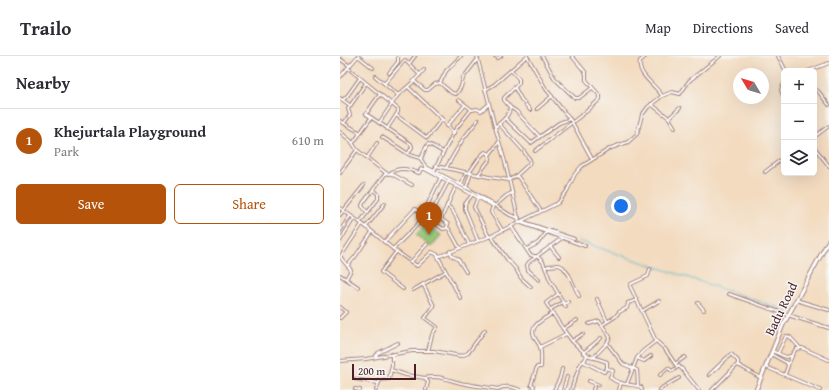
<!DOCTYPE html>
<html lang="en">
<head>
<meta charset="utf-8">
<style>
  body { margin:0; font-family:"Gentium Book Plus",serif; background:#f7f7f7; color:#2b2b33 }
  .controls { position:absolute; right:12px; top:12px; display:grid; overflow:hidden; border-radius:6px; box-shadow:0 4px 16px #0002 }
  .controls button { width:36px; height:36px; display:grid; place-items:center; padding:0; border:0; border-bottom:1px solid #e1e1e2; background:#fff; color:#2b2b33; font:20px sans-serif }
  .compass { position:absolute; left:393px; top:12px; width:36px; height:36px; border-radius:50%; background:#fff; box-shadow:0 4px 16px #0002; rotate:308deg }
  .scale { position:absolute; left:12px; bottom:10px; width:64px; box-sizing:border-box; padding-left:4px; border:2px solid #4a1f2b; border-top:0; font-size:11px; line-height:14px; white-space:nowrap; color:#4a1f2b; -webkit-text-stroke:3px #f6f6f2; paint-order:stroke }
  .you { position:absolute; left:281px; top:150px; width:14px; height:14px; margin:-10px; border:3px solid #fff; border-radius:50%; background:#1a73e8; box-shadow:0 0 0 6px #1a73e833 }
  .badge { display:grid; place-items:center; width:26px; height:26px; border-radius:50%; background:#b45309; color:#fff; font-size:13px; font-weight:700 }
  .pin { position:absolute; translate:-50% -33px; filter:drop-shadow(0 1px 2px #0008) }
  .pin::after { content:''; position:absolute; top:21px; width:14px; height:12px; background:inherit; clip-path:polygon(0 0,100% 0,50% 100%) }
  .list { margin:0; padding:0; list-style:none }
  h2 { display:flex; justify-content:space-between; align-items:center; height:52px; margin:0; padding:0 16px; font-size:17px }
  h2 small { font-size:13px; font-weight:400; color:#7c7c81 }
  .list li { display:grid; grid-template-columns:26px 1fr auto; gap:12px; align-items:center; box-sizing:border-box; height:64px; padding:0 16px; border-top:1px solid #e1e1e2 }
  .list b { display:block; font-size:15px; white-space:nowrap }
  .list p { margin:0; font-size:13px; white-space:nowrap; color:#7c7c81 }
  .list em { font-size:13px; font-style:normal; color:#7c7c81 }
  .actions { display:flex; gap:8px; padding:12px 16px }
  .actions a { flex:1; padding:9px 0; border:1px solid #b45309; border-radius:6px; text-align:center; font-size:14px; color:#b45309 }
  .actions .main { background:#b45309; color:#fff }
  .icon { flex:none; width:22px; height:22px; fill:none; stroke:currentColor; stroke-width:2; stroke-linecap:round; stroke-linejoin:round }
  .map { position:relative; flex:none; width:489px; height:334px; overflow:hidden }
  header { display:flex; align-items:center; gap:24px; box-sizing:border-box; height:56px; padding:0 20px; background:#fff; border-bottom:1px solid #e1e1e2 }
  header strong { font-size:19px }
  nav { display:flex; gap:22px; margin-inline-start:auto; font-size:14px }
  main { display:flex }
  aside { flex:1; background:#fff }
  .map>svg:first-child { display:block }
  .green { fill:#95c879; stroke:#707452 }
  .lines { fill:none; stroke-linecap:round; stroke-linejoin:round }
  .stream { stroke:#49b1c8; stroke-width:1 }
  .minor-casing { stroke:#9e7d76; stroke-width:4 }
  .tertiary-casing { stroke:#9e7d76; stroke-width:4 }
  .primary-casing { stroke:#9e7d76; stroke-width:5 }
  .minor { stroke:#fff; stroke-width:2 }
  .tertiary { stroke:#fff; stroke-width:2 }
  .primary { stroke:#fff; stroke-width:3 }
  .labels { text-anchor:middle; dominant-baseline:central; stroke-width:3; stroke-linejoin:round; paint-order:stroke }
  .street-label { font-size:13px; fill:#4a1f2b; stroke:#f6f6f2 }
</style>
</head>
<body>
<header>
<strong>Trailo</strong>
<nav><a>Map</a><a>Directions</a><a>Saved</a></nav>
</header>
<main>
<aside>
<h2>Nearby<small></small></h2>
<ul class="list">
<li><span class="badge">1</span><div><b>Khejurtala Playground</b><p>Park</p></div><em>610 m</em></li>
</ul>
<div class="actions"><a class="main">Save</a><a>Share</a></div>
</aside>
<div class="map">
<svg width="489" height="334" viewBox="0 0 489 334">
  <rect width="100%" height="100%" fill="#f6f6f2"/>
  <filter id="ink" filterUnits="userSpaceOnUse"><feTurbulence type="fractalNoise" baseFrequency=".025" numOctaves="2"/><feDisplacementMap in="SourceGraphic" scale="8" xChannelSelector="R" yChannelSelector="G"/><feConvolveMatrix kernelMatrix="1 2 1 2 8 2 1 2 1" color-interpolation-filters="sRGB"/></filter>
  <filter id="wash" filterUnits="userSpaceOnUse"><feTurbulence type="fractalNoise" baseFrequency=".012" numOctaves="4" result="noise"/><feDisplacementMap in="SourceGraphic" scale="16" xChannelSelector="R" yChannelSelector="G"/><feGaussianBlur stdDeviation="0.9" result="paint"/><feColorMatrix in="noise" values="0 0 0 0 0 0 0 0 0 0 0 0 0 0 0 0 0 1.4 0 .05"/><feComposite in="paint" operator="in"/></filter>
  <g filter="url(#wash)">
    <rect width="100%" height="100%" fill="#f3dbc0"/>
    <path class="green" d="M86,167l15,12 -10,12 -15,-12z"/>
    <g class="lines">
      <path class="stream" d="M239,185l209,70"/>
    </g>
  </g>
  <g filter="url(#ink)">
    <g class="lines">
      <defs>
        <path id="minor" d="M18,0l15,12
          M137,0l18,71 10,35 14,60 66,24
          M187,0l19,33 26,33 20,37
          M202,0l13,23 20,19h4l13,-10
          M0,3l10,7
          M69,8l6,-8
          M8,12l50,41v3l-11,17
          M468,15l21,-8
          M49,17l9,-11v-6
          M35,20l23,19 -19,28
          M0,21l18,-21
          M74,25l11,9h3l7,-6 5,-1 6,-12 15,-15
          M45,27l20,-23 15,15
          M100,27l12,10 4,1 5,-7 2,-9 14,-18
          M444,28l-3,6 3,8
          M68,31l34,32 12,14
          M175,32l6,11 9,11
          M145,34l10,-6 32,-28
          M40,38l-14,20 45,30 1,3 -4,7
          M58,39l14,-12 12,-13
          M0,42l11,8
          M3,44l5,-5 12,-17
          M119,44l13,10 5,-1 4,2 8,-7
          M311,48l18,14 6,10
          M171,52l5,3 23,25
          M197,53l15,-13
          M56,59l31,23 15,-19
          M165,62l26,25 28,-20 11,-4
          M329,62l11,-10
          M0,65l19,11v3l-6,8
          M4,67l6,-8 -2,-6 18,-26
          M159,68l23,25 8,11 -1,4 -13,12
          M107,70l18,-21
          M155,71c6,-5 15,-11 15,-20l-6,-7v-2l15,-15v-4l-8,-9
          M0,76l11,9 6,9 29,23 3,1c10,-8 19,-5 30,-1l2,-4h4l67,36 1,1 -2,6 11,18
          M20,77l11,-15
          M42,81l28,18 10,3 6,9 43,22 41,26 9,3
          M474,81l15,-11
          M474,91l15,19
          M195,95l52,-40 13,-12v-3l-14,-16v-7l-14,-17
          M27,102l10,-15
          M81,103l4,-10 3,-5 3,1 12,7
          M96,110l53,11 20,3 7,-4 2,1 23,34
          M106,112l17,-29 15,-19
          M94,115l21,-41 16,-20
          M425,116l19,-15
          M0,117l17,-23
          M50,117l22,12
          M129,117l11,-16 5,-5 5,2 9,-12
          M138,119l12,-16 -1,-4
          M121,129l5,-13
          M126,132l5,-15
          M133,138l-8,10v5l13,32
          M138,141l-4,10 15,30
          M107,149l6,6 16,33
          M156,149l10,-9 6,-3
          M86,152l22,16 -1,3
          M92,156l16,-30
          M28,157l-6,-7 1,-3 23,-30
          M0,159l24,-30
          M101,163l15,-33
          M181,165l53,18
          M20,166l18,-23v-5l-4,-4
          M171,170l19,29 8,2 5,5 7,18 16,27
          M26,171l19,-24
          M0,175l10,-15
          M151,180l16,23 9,10 5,9 10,9
          M0,185l14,-23
          M44,186l31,-33 28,20 4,-1 2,1 10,18
          M210,190l9,11
          M53,193l25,-25 23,-47
          M187,193l11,-6 8,-10
          M110,195l2,5 6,3 8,13
          M56,196l-15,20 22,17
          M97,199l24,44
          M71,206l16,-18
          M8,209l7,-8 17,-25
          M205,212l3,-2 11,-1 4,2 6,8 10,21
          M0,219l18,12
          M6,223l5,-9 -10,-12v-2l21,-32
          M199,224l-11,-10 -1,-5 2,-3 33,-24
          M83,228l11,22 -9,12 12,9 -5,8 -4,16
          M73,234l32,-18
          M218,238l-12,9 17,26
          M389,238l59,21
          M257,243l10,22
          M297,244l-9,3 -1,5 -8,4 -4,5 -13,8 8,12 -3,6 16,21 14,6 1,16
          M456,244l33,10
          M358,247l6,7
          M224,248l4,-2
          M0,251l6,5 -6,6
          M211,253l12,-7
          M302,255l17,-10
          M249,268l10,-3 3,4
          M243,278l-11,7 15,14 20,7v6l5,2 1,1 -3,6c7,8 22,7 31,10l1,3
          M232,285l-9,-12 14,-9
          M316,285l9,8 11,16 5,3 18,22
          M200,291l26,-13
          M432,295l14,6 5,-1 5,-7 6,-1 27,12
          M243,297l18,-15
          M438,297l8,-17 4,1 10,11
          M431,298l16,9 1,3 -3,8
          M247,299l-3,7 20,10 3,-4
          M35,301l3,-4 20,-10
          M253,302l14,-15
          M297,302l7,3 7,-5
          M0,305l26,-2 46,-8h22l27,5 7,-3 17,-23
          M335,308l10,-7
          M448,309l4,-9
          M426,311l54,23
          M51,314l15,5 19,3 3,4 -2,8
          M320,319l8,-7 4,3 7,-5
          M369,319l22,-21 7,7v4
          M85,322c14,-4 27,4 41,6 10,2 21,3 32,5 6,-4 16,-2 22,1
          M15,323l23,4
          M249,325l10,4
          M287,328l10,-26 6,-7 13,-10 -26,-55 1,-2 17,-8 2,-7
          M15,333l5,1
          M36,334l4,-10 9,-1 3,-14v-11
          M192,334l2,-4 -3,-1 6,-18h4c0,-6 1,-14 -1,-20 -1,-4 -5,-7 -6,-11 -5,-11 12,-18 19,-23
          M214,334l6,-12 2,-9
          M223,334l4,-13
          M231,334l9,-25 3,-4
          M253,334l2,-6
          M279,334l2,-7
          M320,334l3,-3 16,-9
          M372,334l25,-25 3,1 21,12"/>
        <path id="tertiary" d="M155,0l3,2 3,-2
          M306,0l-6,5c-4,13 17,25 22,35
          M438,0l8,15
          M474,32l4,3 11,14
          M0,152l29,21 24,20 24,17 15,-14 8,4 51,-20 67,-33 9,-12 8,-17 7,-8 29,-18 17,-6 9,-8 5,-19 6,-8 14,-11 10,-4 8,2 9,-13 31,-25
          M448,259l41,13"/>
        <path id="primary" d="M416,334l27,-65 46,-85"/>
      </defs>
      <use href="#minor" class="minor-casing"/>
      <use href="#tertiary" class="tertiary-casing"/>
      <use href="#primary" class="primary-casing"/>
      <use href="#minor" class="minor"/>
      <use href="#tertiary" class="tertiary"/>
      <use href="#primary" class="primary"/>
    </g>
  </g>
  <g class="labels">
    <g class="street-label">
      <text transform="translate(441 253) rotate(-64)">Badu Road</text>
    </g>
  </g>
</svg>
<div class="controls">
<button>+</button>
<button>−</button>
<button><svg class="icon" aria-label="layers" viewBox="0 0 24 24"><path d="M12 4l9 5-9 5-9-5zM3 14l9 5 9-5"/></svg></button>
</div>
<svg class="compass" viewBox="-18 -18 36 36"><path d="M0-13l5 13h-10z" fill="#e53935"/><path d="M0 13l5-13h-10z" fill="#7c7c81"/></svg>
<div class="scale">200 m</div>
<div class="you"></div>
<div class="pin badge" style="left:89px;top:179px">1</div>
</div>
</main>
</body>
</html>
